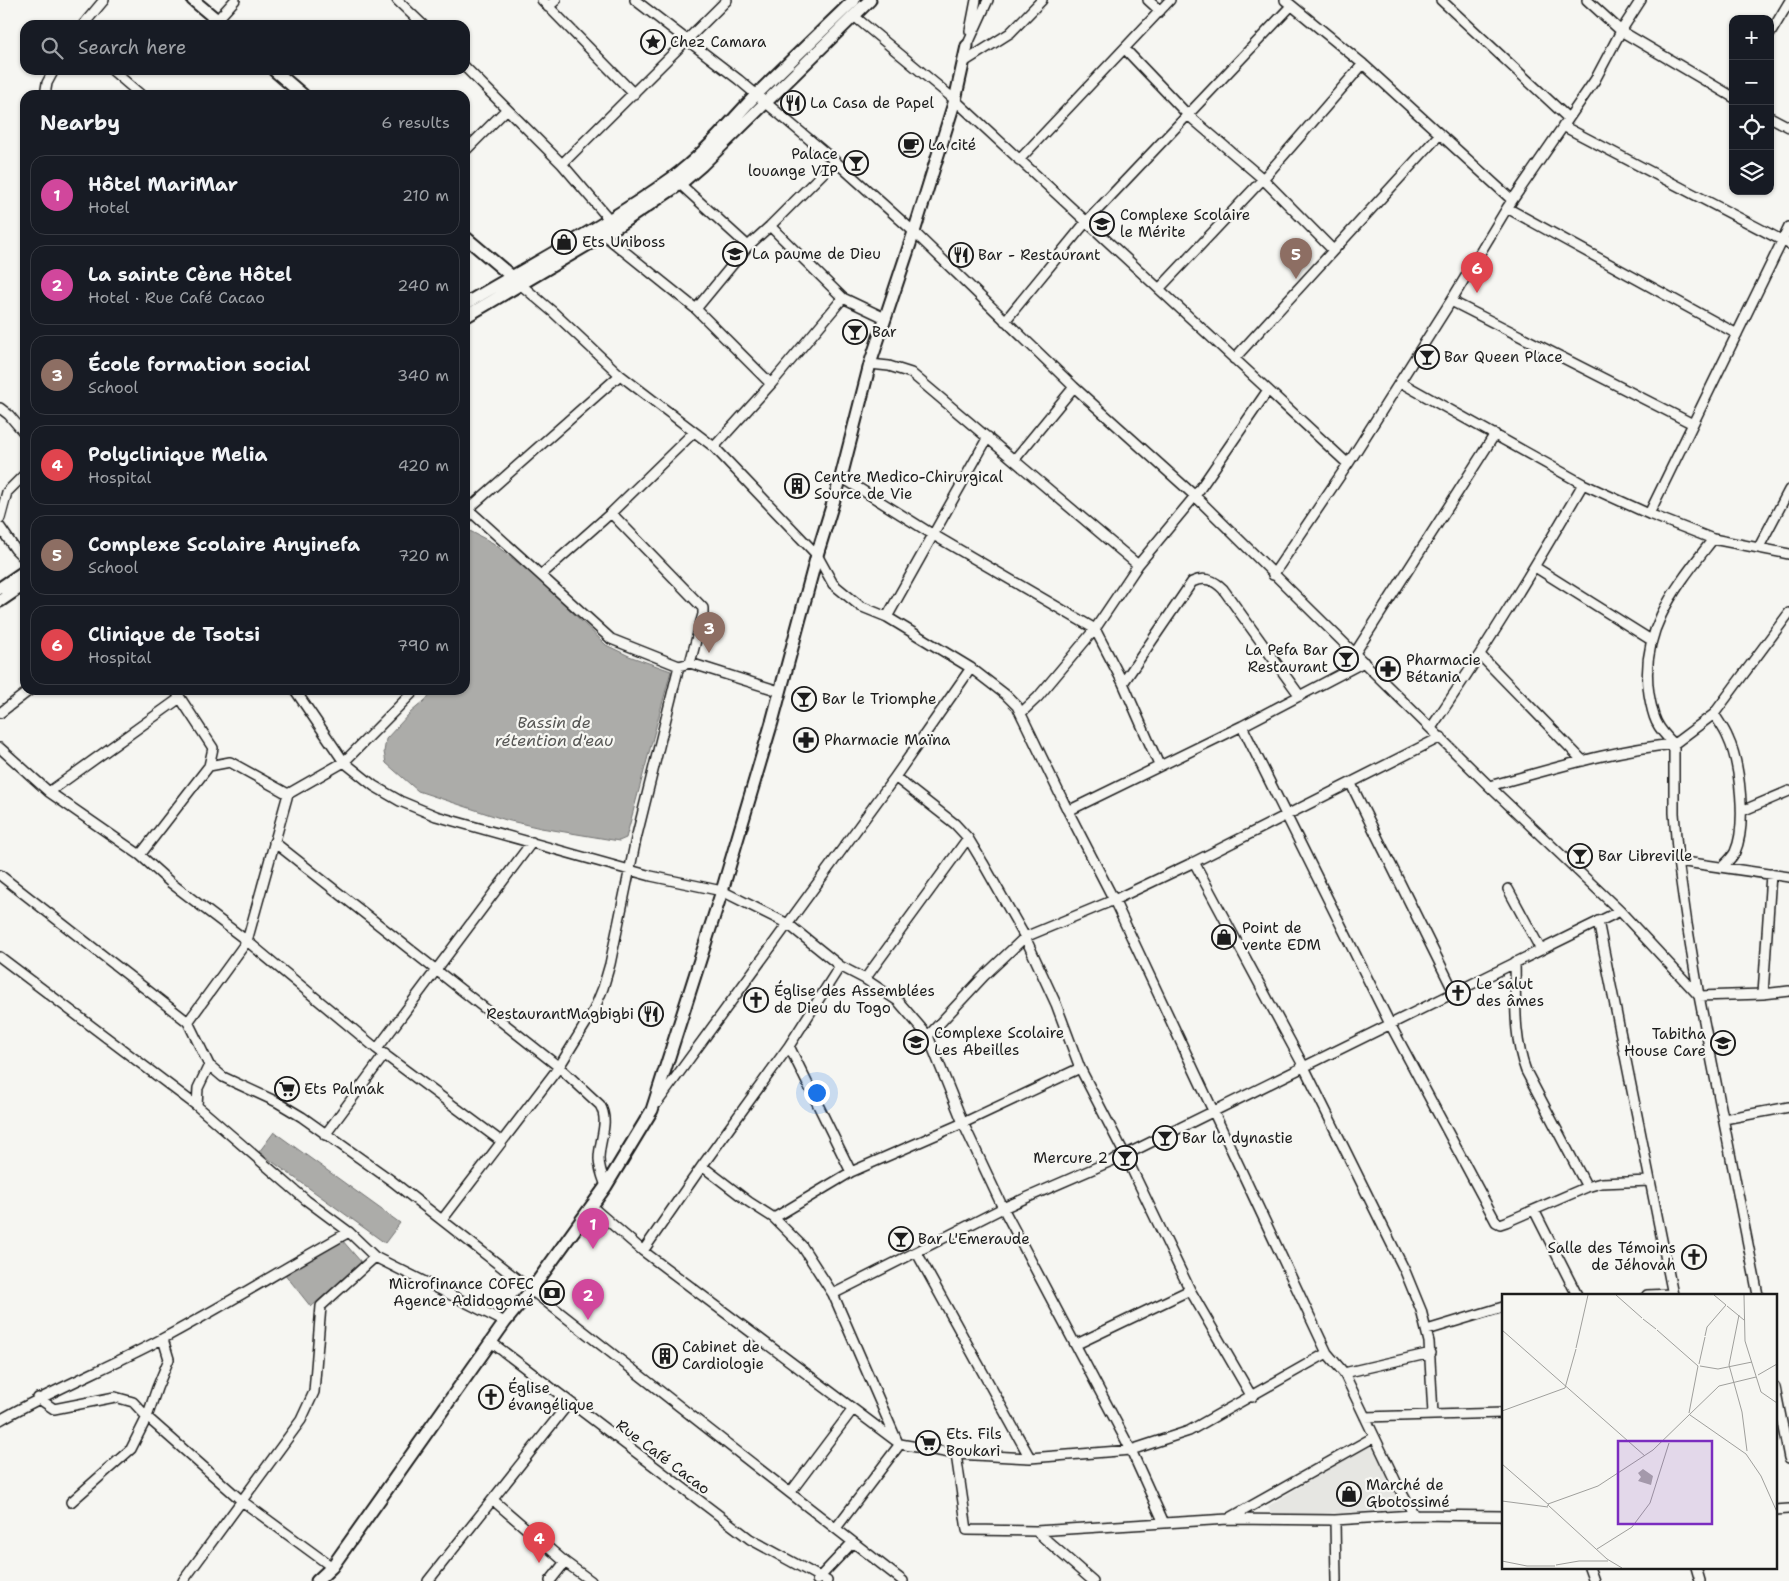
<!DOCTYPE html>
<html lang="en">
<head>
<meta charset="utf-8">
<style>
  body { margin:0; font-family:"Shantell Sans",sans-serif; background:#20242c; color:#f1f3f6 }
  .controls { position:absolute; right:15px; top:15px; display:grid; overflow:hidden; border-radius:10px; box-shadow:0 1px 4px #0004 }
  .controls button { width:45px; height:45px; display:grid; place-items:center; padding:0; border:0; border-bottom:1px solid #363941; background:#171b24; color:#f1f3f6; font:25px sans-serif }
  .you { position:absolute; left:816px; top:1092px; width:18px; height:18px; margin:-12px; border:4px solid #fff; border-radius:50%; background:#1a73e8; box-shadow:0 0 0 8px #1a73e833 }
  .badge { display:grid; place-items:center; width:32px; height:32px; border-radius:50%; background:#919294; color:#fff; font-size:16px; font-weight:700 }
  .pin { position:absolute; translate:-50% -41px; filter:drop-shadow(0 1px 2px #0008) }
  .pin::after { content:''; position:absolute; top:26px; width:18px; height:15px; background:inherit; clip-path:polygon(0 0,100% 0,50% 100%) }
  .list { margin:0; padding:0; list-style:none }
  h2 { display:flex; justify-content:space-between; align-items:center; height:65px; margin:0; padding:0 20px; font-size:21px }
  h2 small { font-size:16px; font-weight:400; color:#9ea1a6 }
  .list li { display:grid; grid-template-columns:32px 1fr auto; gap:15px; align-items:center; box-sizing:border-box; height:80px; margin:0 10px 10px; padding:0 10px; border:1px solid #363941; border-radius:15px }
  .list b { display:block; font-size:19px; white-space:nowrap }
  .list p { margin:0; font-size:16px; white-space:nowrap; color:#9ea1a6 }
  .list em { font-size:16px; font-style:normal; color:#9ea1a6 }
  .icon { flex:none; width:28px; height:28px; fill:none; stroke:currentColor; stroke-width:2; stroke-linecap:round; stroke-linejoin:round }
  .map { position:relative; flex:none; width:1789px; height:1581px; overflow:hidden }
  .search { position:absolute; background:#171b24; box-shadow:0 1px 4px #0004; left:20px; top:20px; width:450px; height:55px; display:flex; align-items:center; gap:12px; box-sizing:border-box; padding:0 18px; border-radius:15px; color:#9ea1a6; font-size:19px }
  .panel { position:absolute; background:#171b24; box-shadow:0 1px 4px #0004; left:20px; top:90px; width:450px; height:605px; border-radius:15px }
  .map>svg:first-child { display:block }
  .built { fill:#e6e6e2 }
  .water { fill:#acaca9; stroke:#727271 }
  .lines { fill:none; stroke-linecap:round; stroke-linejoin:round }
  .street-casing { stroke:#1c1c1c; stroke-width:12 }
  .secondary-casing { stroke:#1c1c1c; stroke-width:15 }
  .street { stroke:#f6f6f2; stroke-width:9 }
  .secondary { stroke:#f6f6f2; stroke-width:11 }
  .labels { text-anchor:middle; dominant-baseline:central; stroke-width:4.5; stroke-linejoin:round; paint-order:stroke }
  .poi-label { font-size:15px; fill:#1c1c1c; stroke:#f6f6f2; text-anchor:start }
  .street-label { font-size:15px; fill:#1c1c1c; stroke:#f6f6f2 }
  .water-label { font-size:16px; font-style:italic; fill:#565654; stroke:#f6f6f2 }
  .inset-road { fill:none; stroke:#9f9f9c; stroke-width:1 }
  .view { fill:#7b2cbf; fill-opacity:0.15; stroke:#7b2cbf; stroke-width:2.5 }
  .inset-edge { fill:none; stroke:#1c1c1c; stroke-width:2.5 }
</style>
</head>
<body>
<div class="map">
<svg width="1789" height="1581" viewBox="0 0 1789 1581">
  <rect width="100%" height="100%" fill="#f6f6f2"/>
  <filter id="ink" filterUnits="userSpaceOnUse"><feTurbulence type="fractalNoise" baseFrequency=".02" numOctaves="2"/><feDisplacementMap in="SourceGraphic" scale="10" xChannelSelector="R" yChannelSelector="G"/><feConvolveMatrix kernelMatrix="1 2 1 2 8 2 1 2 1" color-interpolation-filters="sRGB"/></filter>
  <g filter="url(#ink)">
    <path class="built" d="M1373,1442l32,67 -133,8 -4,-11z"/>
    <path class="water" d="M466,529l27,14 43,34 70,68 23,11 42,15 -45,167 -7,3 -78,-13 -35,-8 -88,-29 -32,-28 -2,-11 2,-13 24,-26 27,-23h28v-160z
      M274,1132l126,91 -15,20 -126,-91z
      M342,1240l19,22 -50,45 -27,-34z"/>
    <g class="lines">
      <defs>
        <path id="street" d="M397,0l26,25
          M542,0l92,94
          M635,0l104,80 96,81 79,71 160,155 121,109 294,290 131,125 79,85 64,-2 26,-3
          M1148,0l12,11
          M1285,0l78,64 149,136
          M1441,0l127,118
          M1587,0l34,31 112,66
          M548,7l8,-7
          M854,16l101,84 393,364
          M217,20l18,-20
          M83,25l21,-25
          M970,31l6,-31
          M1770,34l19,-32
          M967,46l21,-46
          M1125,49l63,66 75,64 70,71
          M964,62l46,-29 32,-33
          M465,67l97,97 47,55
          M112,70l29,25
          M45,95l2,-12 7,-13
          M1770,117l19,10
          M1563,126l226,118
          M465,151l41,-41
          M1019,160l151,-160
          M562,164l165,-164
          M680,184l68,62
          M1507,208l230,126
          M770,226l73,72
          M604,235l92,74 75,75
          M520,284l33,28 67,63 94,72 103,108 16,29 11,9 16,13 27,11 84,51 35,27 11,11 51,105 46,89 213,453 17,20 54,113 16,29
          M1159,289l104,-110 100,-115
          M1451,301l242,123
          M696,309l52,-63 22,-20 65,-65
          M1005,321l81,-99 205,-216
          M1234,359l206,-225
          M870,364l19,2 22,7 227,192
          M1400,382l183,102 66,30 64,25 76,15
          M0,408l9,7 16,19
          M714,447l57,-63 72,-86 42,20
          M1015,459l59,-72
          M841,477l91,57 163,95 28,54 36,82
          M469,510l142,129 68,27 11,-3 89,28
          M465,512l155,-137
          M611,513l92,95v6l-13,49
          M1649,514l140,-287
          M0,518l7,-26 18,-18
          M0,527l15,22 10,10
          M1713,539c-36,47 -74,91 -64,155 4,24 7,33 25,50l40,-30 75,-101
          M1759,547l30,-57
          M1535,567l116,73
          M541,575l70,-62 83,-81
          M1273,575l75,-111 103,-163 56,-93 88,-128 26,-49 20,-31
          M887,617l101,-180
          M1355,653l140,-219
          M1480,655l103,106
          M1123,683l69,-101c13,-6 22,-2 31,7l77,107
          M295,690l49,72 30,24 26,15 36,15 215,60 71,15 66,33 52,42 25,13 33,22 30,35 35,87 40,85 128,242 33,73
          M0,713l30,-23
          M1021,713l17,-16 57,-68 43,-64 57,-69 73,-106
          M1714,714c5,8 11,16 14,24 12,25 19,88 7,114 -3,6 -8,10 -13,15
          M1242,726l148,298 106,198 4,2 6,-2 81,-35 14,-4 49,-2
          M1431,728c54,-79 104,-161 152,-244
          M0,748l49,44 91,63 31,28 76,58 130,108 125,93
          M209,766l21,-4 58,32
          M895,777l60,47 13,14 15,25 42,74 31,67 24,64 45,87 65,135 62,107
          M1351,784l103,208
          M1489,786c61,-16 122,-36 185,-42v69l4,48 9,63 12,72 59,299
          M49,792l131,-94
          M1068,811l174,-85 122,-64
          M1742,811l47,-20
          M274,842l285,225 41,38c10,17 -1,35 -1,54 0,9 4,19 7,27
          M140,855l69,-89 4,-18 -38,-58
          M1678,861l111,16
          M1194,862l110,205 101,204 16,39 8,32 4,72
          M0,875l188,147 21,43 14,12 54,25 25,15 90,64 398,312 63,-84
          M1508,889l33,61
          M1598,921l75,374
          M0,957l197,149 109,94 43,32 26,25 130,65
          M1515,962c1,36 -2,75 11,109l61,116
          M865,979l103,-141
          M1763,994l8,-120
          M188,1022l59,-81 41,-147 56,-32 71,-72
          M928,1036l56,-60 41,-39 89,-37 80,-38 247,-125
          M789,1046l62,126
          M377,1049l155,-207
          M657,1103l238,-326 76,-109
          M197,1106l1,-18 11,-23
          M1724,1119l65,-12
          M325,1135l60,-81
          M702,1166l47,36 25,16 28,28 31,48 64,147
          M591,1206l52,45 257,193 56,10 74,4 101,-8 58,-19 138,-78
          M1534,1210l43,85
          M774,1218l77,-46 112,-49 117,-55
          M442,1220l117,-153 35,-57 9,-22 7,-24 26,-125 43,-173
          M643,1251l59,-85 87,-120 51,-80
          M917,1253l113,205
          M833,1294l170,-86 122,-53 495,-244
          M1647,1295l25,-1
          M1427,1330l76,-23
          M491,1342l259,197 77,42
          M1077,1344l113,-54
          M1344,1373l87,-20
          M1775,1387l14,71
          M38,1398l16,11 61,-12 18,5 14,15 95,84 90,66
          M1365,1417l138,-4
          M0,1420c52,-30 107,-52 160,-80 64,-34 126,-73 189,-108
          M956,1454l11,76 69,1 192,-12 107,1 79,-5 89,1
          M790,1493l113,88
          M493,1500l72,62 26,19
          M71,1502l60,-53 16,-32 10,-29 12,-29 -6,-20
          M1775,1510l14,-1
          M1230,1518l144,-81
          M1335,1520l1,61
          M836,1528l64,-84
          M1036,1531l57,50
          M1589,1567l5,14
          M1696,1567l4,14
          M817,1580l36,-38
          M183,1581l118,-161 13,-28 7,-86 54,-49
          M428,1581l141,-178
          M550,1581l15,-19"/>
        <path id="secondary" d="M193,0l30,25
          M274,70l29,25
          M465,237l52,44
          M465,304c69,-41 142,-79 207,-126 32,-23 57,-55 84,-83 32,-32 65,-63 98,-95
          M465,317l139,-82 76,-51 22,-19 168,-165
          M0,588l25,-17
          M0,601l25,-17
          M317,1581l15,-14 173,-245 27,-33 74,-103 46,-76 70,-219 50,-169 45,-167 24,-78 29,-113 44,-132 41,-132 12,-54"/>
      </defs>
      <use href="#street" class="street-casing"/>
      <use href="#secondary" class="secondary-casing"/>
      <use href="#street" class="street"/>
      <use href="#secondary" class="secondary"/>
    </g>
  </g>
  <defs>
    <symbol id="sight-ring" viewBox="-11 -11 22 22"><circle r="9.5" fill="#f6f6f2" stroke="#1c1c1c" stroke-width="1.5"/><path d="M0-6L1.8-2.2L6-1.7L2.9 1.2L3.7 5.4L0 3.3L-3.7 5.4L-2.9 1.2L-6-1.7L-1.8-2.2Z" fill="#1c1c1c"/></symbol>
    <symbol id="restaurant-ring" viewBox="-11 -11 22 22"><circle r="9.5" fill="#f6f6f2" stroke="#1c1c1c" stroke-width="1.5"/><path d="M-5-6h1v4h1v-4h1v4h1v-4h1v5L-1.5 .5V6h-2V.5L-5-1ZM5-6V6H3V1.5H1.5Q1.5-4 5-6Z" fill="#1c1c1c"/></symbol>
    <symbol id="cafe-ring" viewBox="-11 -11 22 22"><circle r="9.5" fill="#f6f6f2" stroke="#1c1c1c" stroke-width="1.5"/><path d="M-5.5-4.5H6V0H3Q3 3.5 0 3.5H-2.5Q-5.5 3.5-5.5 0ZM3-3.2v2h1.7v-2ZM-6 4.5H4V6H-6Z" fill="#1c1c1c"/></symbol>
    <symbol id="bar-ring" viewBox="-11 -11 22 22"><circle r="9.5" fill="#f6f6f2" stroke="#1c1c1c" stroke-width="1.5"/><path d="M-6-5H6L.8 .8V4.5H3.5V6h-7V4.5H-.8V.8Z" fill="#1c1c1c"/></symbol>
    <symbol id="school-ring" viewBox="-11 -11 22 22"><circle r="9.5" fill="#f6f6f2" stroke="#1c1c1c" stroke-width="1.5"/><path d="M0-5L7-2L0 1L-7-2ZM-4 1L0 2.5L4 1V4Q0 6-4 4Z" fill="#1c1c1c"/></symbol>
    <symbol id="shop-ring" viewBox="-11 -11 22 22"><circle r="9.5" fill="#f6f6f2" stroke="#1c1c1c" stroke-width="1.5"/><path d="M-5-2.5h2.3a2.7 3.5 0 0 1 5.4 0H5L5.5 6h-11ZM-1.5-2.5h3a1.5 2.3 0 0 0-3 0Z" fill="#1c1c1c"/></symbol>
    <symbol id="building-ring" viewBox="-11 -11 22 22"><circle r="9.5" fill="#f6f6f2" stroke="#1c1c1c" stroke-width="1.5"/><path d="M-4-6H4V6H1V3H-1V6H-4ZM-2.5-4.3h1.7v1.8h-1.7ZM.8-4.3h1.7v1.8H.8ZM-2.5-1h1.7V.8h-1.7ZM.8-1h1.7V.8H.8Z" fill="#1c1c1c"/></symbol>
    <symbol id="pharmacy-ring" viewBox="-11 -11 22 22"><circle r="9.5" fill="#f6f6f2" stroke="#1c1c1c" stroke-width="1.5"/><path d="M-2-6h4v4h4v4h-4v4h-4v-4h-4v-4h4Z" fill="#1c1c1c"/></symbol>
    <symbol id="church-ring" viewBox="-11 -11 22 22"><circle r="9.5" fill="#f6f6f2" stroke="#1c1c1c" stroke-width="1.5"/><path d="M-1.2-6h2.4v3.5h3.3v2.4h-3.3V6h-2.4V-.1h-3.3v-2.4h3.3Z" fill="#1c1c1c"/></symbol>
    <symbol id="supermarket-ring" viewBox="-11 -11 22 22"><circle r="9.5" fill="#f6f6f2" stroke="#1c1c1c" stroke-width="1.5"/><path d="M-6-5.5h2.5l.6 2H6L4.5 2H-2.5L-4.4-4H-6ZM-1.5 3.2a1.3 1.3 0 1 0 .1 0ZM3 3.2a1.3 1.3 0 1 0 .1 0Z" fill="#1c1c1c"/></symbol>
    <symbol id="bank-ring" viewBox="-11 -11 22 22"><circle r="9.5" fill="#f6f6f2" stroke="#1c1c1c" stroke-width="1.5"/><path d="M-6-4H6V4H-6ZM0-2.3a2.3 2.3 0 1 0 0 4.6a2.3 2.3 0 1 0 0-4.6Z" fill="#1c1c1c"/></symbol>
  </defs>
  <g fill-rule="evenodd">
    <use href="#sight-ring" x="639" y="28" width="28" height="28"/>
    <use href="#restaurant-ring" x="779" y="89" width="28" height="28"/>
    <use href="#cafe-ring" x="897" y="131" width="28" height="28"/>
    <use href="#bar-ring" x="842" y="149" width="28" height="28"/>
    <use href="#school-ring" x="1088" y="210" width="28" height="28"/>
    <use href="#shop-ring" x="550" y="228" width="28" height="28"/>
    <use href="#school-ring" x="721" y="240" width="28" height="28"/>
    <use href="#restaurant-ring" x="947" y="241" width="28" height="28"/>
    <use href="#bar-ring" x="841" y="318" width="28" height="28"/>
    <use href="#bar-ring" x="1413" y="343" width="28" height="28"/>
    <use href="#building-ring" x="783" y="472" width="28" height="28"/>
    <use href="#bar-ring" x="1332" y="645" width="28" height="28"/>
    <use href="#pharmacy-ring" x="1374" y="655" width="28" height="28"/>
    <use href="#bar-ring" x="790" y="685" width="28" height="28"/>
    <use href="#pharmacy-ring" x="792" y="726" width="28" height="28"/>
    <use href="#bar-ring" x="1566" y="842" width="28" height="28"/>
    <use href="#shop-ring" x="1210" y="923" width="28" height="28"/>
    <use href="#church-ring" x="1444" y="979" width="28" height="28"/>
    <use href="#church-ring" x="742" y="986" width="28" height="28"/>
    <use href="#restaurant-ring" x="637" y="1000" width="28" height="28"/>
    <use href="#school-ring" x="902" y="1028" width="28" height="28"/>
    <use href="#school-ring" x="1709" y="1029" width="28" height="28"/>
    <use href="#supermarket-ring" x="273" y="1075" width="28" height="28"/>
    <use href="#bar-ring" x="1151" y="1124" width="28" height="28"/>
    <use href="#bar-ring" x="1111" y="1144" width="28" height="28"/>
    <use href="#bar-ring" x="887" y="1225" width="28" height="28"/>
    <use href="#church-ring" x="1680" y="1243" width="28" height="28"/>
    <use href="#bank-ring" x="538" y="1279" width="28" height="28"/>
    <use href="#building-ring" x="651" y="1342" width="28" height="28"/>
    <use href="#church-ring" x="477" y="1383" width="28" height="28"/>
    <use href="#supermarket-ring" x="914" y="1429" width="28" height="28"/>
    <use href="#shop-ring" x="1335" y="1480" width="28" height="28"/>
  </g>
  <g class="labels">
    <g class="poi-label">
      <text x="670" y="42">Chez Camara</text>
      <text x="810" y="103">La Casa de Papel</text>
      <text x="928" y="145">La cité</text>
      <text x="838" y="154" text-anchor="end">Palace<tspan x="838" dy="17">louange VIP</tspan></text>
      <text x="1120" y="215">Complexe Scolaire<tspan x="1120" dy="17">le Mérite</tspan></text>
      <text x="582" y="242">Ets Uniboss</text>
      <text x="752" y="254">La paume de Dieu</text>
      <text x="978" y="255">Bar - Restaurant</text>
      <text x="872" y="332">Bar</text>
      <text x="1444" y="357">Bar Queen Place</text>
      <text x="814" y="477">Centre Medico-Chirurgical<tspan x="814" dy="17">Source de Vie</tspan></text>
      <text x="1328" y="650" text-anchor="end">La Pefa Bar<tspan x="1328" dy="17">Restaurant</tspan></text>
      <text x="1406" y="660">Pharmacie<tspan x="1406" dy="17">Bétania</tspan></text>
      <text x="822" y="699">Bar le Triomphe</text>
      <text x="824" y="740">Pharmacie Maïna</text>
      <text x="1598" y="856">Bar Libreville</text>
      <text x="1242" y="928">Point de<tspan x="1242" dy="17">vente EDM</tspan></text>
      <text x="1476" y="984">Le salut<tspan x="1476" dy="17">des âmes</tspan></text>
      <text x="774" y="991">Église des Assemblées<tspan x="774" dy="17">de Dieu du Togo</tspan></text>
      <text x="634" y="1014" text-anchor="end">RestaurantMagbigbi</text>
      <text x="934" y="1033">Complexe Scolaire<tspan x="934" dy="17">Les Abeilles</tspan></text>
      <text x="1706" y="1034" text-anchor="end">Tabitha<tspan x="1706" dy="17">House Care</tspan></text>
      <text x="304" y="1089">Ets Palmak</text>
      <text x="1182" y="1138">Bar la dynastie</text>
      <text x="1108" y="1158" text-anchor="end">Mercure 2</text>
      <text x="918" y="1239">Bar L'Emeraude</text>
      <text x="1676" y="1248" text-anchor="end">Salle des Témoins<tspan x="1676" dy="17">de Jéhovah</tspan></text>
      <text x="534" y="1284" text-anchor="end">Microfinance COFEC<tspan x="534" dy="17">Agence Adidogomé</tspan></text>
      <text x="682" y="1347">Cabinet de<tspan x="682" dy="17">Cardiologie</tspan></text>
      <text x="508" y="1388">Église<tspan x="508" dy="17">évangélique</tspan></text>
      <text x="946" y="1434">Ets. Fils<tspan x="946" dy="17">Boukari</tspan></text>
      <text x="1366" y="1485">Marché de<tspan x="1366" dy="17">Gbotossimé</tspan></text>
    </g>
    <g class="street-label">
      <text transform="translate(663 1457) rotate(37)">Rue Café Cacao</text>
    </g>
    <g class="water-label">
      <text x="554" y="722">Bassin de<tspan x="554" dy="18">rétention d'eau</tspan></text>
    </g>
  </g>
  <g transform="translate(1502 1294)">
    <rect width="275" height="275" fill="#f6f6f2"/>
    <path d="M141,175l10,7 -2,9 -13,-4 3,-4 -3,-4z" fill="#acaca9"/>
    <path class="inset-road" d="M114,1l26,23M212,1l12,10M242,1l1,46 16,51 16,11M225,12l17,14M237,21l-10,50 13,47 5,39M141,25l13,10M0,36l143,126M155,36l41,36M203,42l2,-9 19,-22M74,54l12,-53M197,70l6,-27M198,72l18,3 34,-7M256,81l19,-11M0,117l63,-23 11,-39M187,119l9,-47M187,121l30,-29 37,-9M188,121l56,39 15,22 16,36M0,170l47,41 -2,1M0,207l46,6M46,210l50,-18 55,-36 37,-36M47,212l58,53 15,9M95,255l35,-22 18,-24 19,-60M0,267l25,5h28M54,271l23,-4h29"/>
    <path class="view" d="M116,147h94v83h-94z"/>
    <rect width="275" height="275" class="inset-edge"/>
  </g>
</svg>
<div class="controls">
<button>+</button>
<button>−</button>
<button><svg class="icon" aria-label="locate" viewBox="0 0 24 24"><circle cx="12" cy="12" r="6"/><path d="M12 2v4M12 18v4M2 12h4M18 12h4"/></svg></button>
<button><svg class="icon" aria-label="layers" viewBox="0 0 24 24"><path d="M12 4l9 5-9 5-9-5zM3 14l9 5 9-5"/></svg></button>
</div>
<div class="you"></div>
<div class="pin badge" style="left:593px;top:1249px;background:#d1479c">1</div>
<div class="pin badge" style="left:588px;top:1320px;background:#d1479c">2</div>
<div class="pin badge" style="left:709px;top:653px;background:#8d6e63">3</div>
<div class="pin badge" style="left:539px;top:1563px;background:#e0444e">4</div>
<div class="pin badge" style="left:1296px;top:279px;background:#8d6e63">5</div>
<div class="pin badge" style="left:1477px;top:293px;background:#e0444e">6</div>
<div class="search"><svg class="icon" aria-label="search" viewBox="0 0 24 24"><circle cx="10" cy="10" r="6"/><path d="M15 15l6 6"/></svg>Search here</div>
<section class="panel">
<h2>Nearby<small>6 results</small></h2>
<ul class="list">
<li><span class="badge" style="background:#d1479c">1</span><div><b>Hôtel MariMar</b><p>Hotel</p></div><em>210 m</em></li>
<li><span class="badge" style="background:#d1479c">2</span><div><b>La sainte Cène Hôtel</b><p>Hotel · Rue Café Cacao</p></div><em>240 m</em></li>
<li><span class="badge" style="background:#8d6e63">3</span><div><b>École formation social</b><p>School</p></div><em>340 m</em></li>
<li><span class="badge" style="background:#e0444e">4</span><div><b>Polyclinique Melia</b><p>Hospital</p></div><em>420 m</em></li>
<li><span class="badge" style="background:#8d6e63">5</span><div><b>Complexe Scolaire Anyinefa</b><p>School</p></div><em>720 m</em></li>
<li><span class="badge" style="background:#e0444e">6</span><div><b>Clinique de Tsotsi</b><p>Hospital</p></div><em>790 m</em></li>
</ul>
</section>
</div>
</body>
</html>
